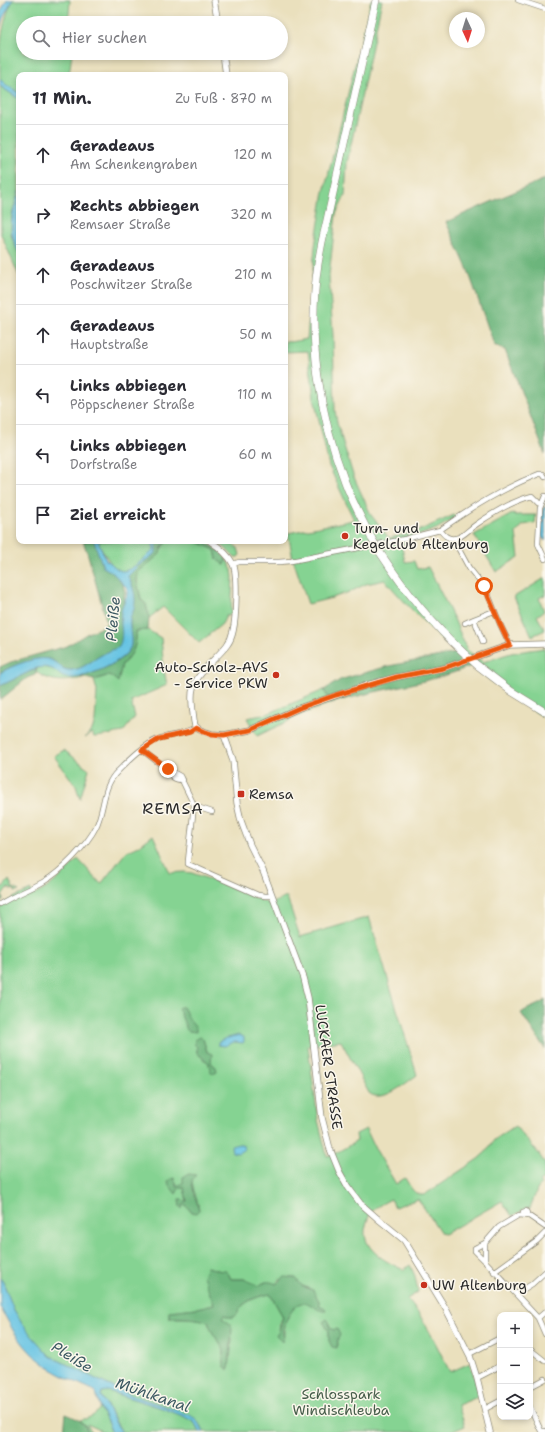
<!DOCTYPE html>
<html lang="de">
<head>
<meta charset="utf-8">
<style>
  body { margin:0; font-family:"Shantell Sans",sans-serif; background:#f7f7f7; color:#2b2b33 }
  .controls { position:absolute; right:12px; bottom:12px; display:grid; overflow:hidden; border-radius:8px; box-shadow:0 2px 6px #0003 }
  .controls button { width:36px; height:36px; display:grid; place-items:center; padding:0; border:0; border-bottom:1px solid #e1e1e2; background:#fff; color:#2b2b33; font:20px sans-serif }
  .compass { position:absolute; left:449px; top:12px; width:36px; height:36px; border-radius:50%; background:#fff; box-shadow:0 2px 6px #0003; rotate:176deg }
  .stop { position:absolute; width:12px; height:12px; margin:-9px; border:3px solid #ea580c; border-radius:50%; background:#fff }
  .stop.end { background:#ea580c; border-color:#fff; box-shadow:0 1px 4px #0008 }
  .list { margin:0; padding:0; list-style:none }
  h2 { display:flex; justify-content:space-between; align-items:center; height:52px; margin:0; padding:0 16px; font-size:17px }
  h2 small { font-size:13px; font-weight:400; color:#7c7c81 }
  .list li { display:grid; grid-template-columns:26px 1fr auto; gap:12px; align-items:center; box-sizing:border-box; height:60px; padding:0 16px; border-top:1px solid #e1e1e2 }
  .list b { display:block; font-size:15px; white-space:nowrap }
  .list p { margin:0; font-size:13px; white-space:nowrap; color:#7c7c81 }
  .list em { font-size:13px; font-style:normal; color:#7c7c81 }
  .icon { flex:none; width:22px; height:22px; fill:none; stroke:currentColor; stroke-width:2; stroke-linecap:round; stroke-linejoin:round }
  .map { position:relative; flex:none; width:545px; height:1432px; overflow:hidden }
  .search { position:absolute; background:#fff; box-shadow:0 2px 6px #0003; left:16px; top:16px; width:272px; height:44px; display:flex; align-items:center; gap:10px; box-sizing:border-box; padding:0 14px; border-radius:22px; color:#7c7c81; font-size:15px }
  .panel { position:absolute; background:#fff; box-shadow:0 2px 6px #0003; left:16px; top:72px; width:272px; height:472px; border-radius:8px }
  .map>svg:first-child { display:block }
  .green { fill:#85d392; stroke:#587f5e; fill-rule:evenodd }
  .forest { fill:#6cb57c; stroke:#4c7054 }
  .water { fill:#65c3e3; stroke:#487787 }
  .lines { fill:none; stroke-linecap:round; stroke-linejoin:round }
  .minor-casing { stroke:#8a8674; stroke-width:6 }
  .tertiary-casing { stroke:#8a8674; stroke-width:7 }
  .trunk-casing { stroke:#8a8674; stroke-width:8 }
  .minor { stroke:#fff; stroke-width:4.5 }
  .tertiary { stroke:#fff; stroke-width:5.5 }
  .trunk { stroke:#fff; stroke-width:7 }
  .trunk-bridge-casing { stroke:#8a8674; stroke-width:8; stroke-linecap:butt }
  .trunk-bridge { stroke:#fff; stroke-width:7 }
  .route { stroke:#ea580c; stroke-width:5 }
  .poi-dot { fill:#c8321e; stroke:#fbf7ec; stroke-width:1.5 }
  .labels { text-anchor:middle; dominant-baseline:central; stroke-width:3; stroke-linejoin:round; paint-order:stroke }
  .poi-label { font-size:14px; fill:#2b2b2b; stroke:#fbf7ec; text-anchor:start }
  .street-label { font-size:14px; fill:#2b2b2b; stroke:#fbf7ec }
  .park-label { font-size:14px; fill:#465d4a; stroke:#fbf7ec }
  .water-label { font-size:15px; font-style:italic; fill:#3c5962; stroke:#fbf7ec }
  .quarter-label { font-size:16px; letter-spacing:1px; fill:#2b2b2b; stroke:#fbf7ec }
</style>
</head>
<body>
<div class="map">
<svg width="545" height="1432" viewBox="0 0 545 1432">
  <rect width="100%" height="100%" fill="#fbf7ec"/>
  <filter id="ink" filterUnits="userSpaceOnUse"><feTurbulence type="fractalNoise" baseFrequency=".025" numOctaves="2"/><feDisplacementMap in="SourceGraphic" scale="8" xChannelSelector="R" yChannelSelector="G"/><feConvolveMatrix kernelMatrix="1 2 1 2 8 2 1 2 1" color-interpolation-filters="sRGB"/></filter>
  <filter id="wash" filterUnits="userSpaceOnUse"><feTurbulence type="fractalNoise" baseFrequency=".012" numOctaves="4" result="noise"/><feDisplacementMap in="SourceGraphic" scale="16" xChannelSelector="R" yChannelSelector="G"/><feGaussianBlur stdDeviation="0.9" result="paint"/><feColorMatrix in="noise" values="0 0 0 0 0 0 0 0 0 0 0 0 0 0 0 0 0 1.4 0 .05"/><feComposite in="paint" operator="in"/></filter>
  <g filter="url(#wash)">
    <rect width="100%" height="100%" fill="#eae0bd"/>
    <path class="green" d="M13,0h57l-1,14 -3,6 2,3h-45v30h49l-3,22h-50v18l-14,-9 -5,-5c0,-28 0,-54 13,-79z
      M371,0h11l-35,163 -2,33 -9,18 -7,62 4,59 2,75 2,13 16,52 18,40 18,23 27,-6 38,-17 3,2 -21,12 -30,11 -4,8 3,14 9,-1 3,8 11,-2 27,54 12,29 16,12 28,-9 33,-5 1,3v67c-62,-40 -112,-82 -160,-138l-19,4 -14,7 -20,7 -24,6 -15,-45 -5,-26 66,-13 -25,-54 -15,-68 -6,-47 -23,1v-11l5,1 17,-3 8,-93 9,-54z
      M0,86l19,13v92l-7,23 -1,21 8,18v23l-18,-42z
      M514,513l1,2h21l-1,8 -12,2 -7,8 3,24 -23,15 -22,-37z
      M98,541h54l2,8 -2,3c-6,5 -19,17 -26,19 -12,3 -24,-21 -28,-30z
      M167,541h29l19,9 2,9 8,6 1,-7 6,12 1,7 -2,38 -5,1 -4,8 -23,19 -36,-36 -14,11 -3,-14 -5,-4 -4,-19 1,-9 22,-18 1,-5z
      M215,541h13l10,7 2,7 -2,2h-4l-10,-10z
      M545,578v17l-6,3 5,13 -7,5 8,14 -13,6 -18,-39z
      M148,630l13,8 3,32 3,15 -36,16 4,16 -12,15c-11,1 -18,5 -29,5l-2,-4 -7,5 7,-8 3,-9 2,-30 -3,-11 16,-5 8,6 4,-17c11,-8 15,-20 14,-33z
      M42,667l11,2 18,9 10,-1 2,1c-18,4 -31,5 -47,-6l1,-4z
      M324,690l7,13 -28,11 -46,22 -10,-18 20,-4z
      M64,750l25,19 -9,30 -4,-13 -22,-30z
      M153,835l17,38 14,-1 8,1 39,14 38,17 18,-7 13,40 69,-20 48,158c-11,8 -35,29 -48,18l-28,-52 -33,5 10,74 9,36 7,-2 23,-13 -1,-7 10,-5 10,21 20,34 9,-6c5,8 9,18 19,17l54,-36 8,-7 8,-12 21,-14 24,28 6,10v14l-6,4 2,2 -4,6 -7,18h-3l-15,8 -10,-15 -58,33 -3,-1 -23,-34 -23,8 -4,-8c-6,3 -14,7 -19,12 -3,4 -5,9 -6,14 -7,23 20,37 38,45l6,-5 5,11 3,16 -11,7c19,21 30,48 43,73l20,-9 10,33 -22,9 7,21 -14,6h-247l-8,-13 -27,-12 -35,-11 -28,-12 -56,-28 -20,-21 -9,-14 -7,-11 -11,-28 -3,-4v-372l15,-9 16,-7 3,5c18,-8 31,-23 44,-36l23,25 25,-32 13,-6zM203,1039l8,24 5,4 -7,-1v-3l-12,-10v-6zM192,1180c0,9 6,20 7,30l-8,2 -5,-7h-3l-1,-6 3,3 2,-1 -3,-13h-6l-1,4 -1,-10 1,4zM207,1267l21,6 3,6h13l14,7 7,-4 11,2 4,-5 29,9 10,13 1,6c-7,-1 -11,-4 -16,-4 -14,1 -21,23 -20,34l-5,-6 1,-8 3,-6 -13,-23c-10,2 -21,5 -29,13 -2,3 -3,8 -8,10 -2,1 -6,-1 -9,-2l-2,3 8,6 2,15 -3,30 -6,-9 1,-10 -13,-20 -3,-8c-9,-5 -28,-4 -39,-4v-7l28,-3 17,-4 -9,-23zM329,1322l1,6 4,2 3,-1 1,17 -9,-5v-10l-3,-4z
      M9,880l4,8 6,3 -4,1v-2l-8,-2 -5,7 1,5 -3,2v-15h3z
      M108,1391l54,17 21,8 11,6 6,10h-78c-8,-12 -13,-24 -21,-36l1,-4z
      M100,1407l12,25h-13l1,-2 -13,-6 4,8h-3l-2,-6 -6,-6c9,-2 16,-4 20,-13z"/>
    <path class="forest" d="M545,179v275l-40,-104 -11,-5 -26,-75 -22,-48 54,-24z
      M83,541h11l9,26 9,5 5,5 6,8 2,7 -4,28 2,19 -4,8c-6,3 -13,5 -19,9 -9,5 -17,13 -28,14 -9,1 -12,-5 -19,-9 -11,-8 -43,5 -53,12v-6l11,-5 56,-16 21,-13 12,-5 7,-5 -19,-68z
      M156,541h11l-6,8 -1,5 -22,18 -1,9 4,19 5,4 3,14 -1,12 -12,1c1,13 -3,25 -14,33l-4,18 -8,-7 -16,5 -13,-3c13,-4 47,-16 50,-32 1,-8 -2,-17 -1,-25 0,-4 3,-7 4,-11 2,-10 -1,-24 -6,-33l10,-10 17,-12z
      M196,541h9l12,8 9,9 -1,7h-1l-7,-6 -2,-9z
      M456,653l15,13c-33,14 -67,19 -101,27 -13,3 -26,7 -39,10l-7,-13 16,-10 13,-4 36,-10z
      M37,668l-2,7 -8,3 -27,22v-14z
      M545,1000v49l-24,-36c8,-6 15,-6 24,-13z
      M180,1007h3c4,7 7,15 13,21v4l-7,-1 -2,-1 -9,-22z
      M200,1037l3,2 4,13 5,2 -1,9 5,4 1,4 -4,2 -3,-2 -1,-8 -12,-10v-6l-3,-3 1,-4z
      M189,1174l7,1c-2,2 -3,4 -4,6 -1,3 6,24 7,29l-3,3 -5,-1 -5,-7h-3l-1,4 -2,-2 -1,-8h3l3,3 2,-1 -3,-13h-5l-3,6 -7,-9 -1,-4 3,-2 3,-1 3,8 6,-3v-6z
      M207,1267l14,4 3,-1 4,3 3,6h13l14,7c7,-4 10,-6 18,-2l9,-7 11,1 6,8 11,4 6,11 1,5 4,1 2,4c-8,1 -12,-6 -20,-8 -11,-2 -21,17 -23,27 0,4 1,7 -1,12l-6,-6 3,-5 4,-14 -13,-23c-10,2 -21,5 -29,13 -2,3 -3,9 -8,10 -2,1 -6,-1 -9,-2l-2,3 8,6 2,4 -3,41 -2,1 -2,-3 -2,-7 1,-10 -13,-20 -3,-8c-8,-4 -29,-5 -39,-4v-7l28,-3 17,-4 -11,-28z
      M327,1319l2,3 1,6 4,2 3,-1 3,6 -2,4 -1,9 -5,-1 -3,-6v-10l-6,-9z
      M66,1414c10,4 18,7 22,18h-24z"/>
    <path class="water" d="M7,0h6l-10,18 -3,10v-15z
      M0,79l5,5 14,9v6l-19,-13z
      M19,191v62c-13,-23 -7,-38 0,-62z
      M545,506v35l-5,-6 1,-13 2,1 1,-3 -3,-2 1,-8z
      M94,541h4l8,19c5,3 8,7 13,10 9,5 25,-12 33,-18l2,-3 -2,-8h4v12l-18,13 -10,10c5,10 9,21 6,33 -1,3 -4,7 -4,11 -1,9 2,17 1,25 -3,16 -45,33 -60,33 -11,1 -11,-5 -19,-9 -4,-2 -10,-2 -15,-1l-37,18v-13c11,-7 42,-20 53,-12 7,4 10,10 19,9 11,-1 19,-9 28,-14 6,-4 13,-6 19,-9 6,-14 0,-21 2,-35 2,-9 7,-15 6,-24l-15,-16 -9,-5z
      M239,1035l5,2v5l-1,1 -9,-1 -9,4 -7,-1v-3l6,-3z
      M239,1144h3l3,5 -7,4 -6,-1 -1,-6z
      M0,1278l3,4 11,28 7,11 10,14 19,21 56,28 28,12 54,18 8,5 8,13h-4l-6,-10 -11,-6 -21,-8 -54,-17 -6,1 -1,4c8,12 12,25 21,36h-10l-12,-25 -4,-14 -3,-3 -24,-11 -18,-10 -19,-15 -8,-9 -10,-13 -14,-25z"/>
  </g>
  <g filter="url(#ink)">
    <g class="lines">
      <defs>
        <path id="minor" d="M518,0l27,9
          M545,496l-5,12 -2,36 7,15
          M440,530c4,5 8,10 16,8 7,-1 12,-8 18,-12 17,-12 38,-25 58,-30l9,9
          M456,538v6l13,24 17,21 14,35 10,21
          M233,564l6,-2h40l12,-1 114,-22 35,-9c31,-22 63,-42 99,-56h4l2,3
          M465,623l9,-4
          M483,642l-9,-23 20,-8
          M142,750l22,17 16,9 14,29 -6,56v3l70,31 7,1h7
          M166,768c5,8 7,12 17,12
          M194,806l18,6
          M0,904c14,-9 29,-14 43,-22 18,-10 44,-37 53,-55 9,-18 6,-41 22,-56 11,-11 26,-26 40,-32 13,-5 27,-4 38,-11
          M523,1215v-3l3,-1 1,2v3
          M485,1243v18l-10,-10v-3l10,-5 14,-16 20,-12 10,1 16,11
          M485,1261l53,57 7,16
          M494,1272l43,-31 8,-8
          M516,1294l16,-10 13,-12
          M538,1318l7,-6
          M530,1351l1,-1 14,11
          M469,1354l31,-16
          M477,1378l23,-12
          M530,1387l15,-8
          M530,1407l11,24h4
          M485,1409l15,-8"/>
        <path id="tertiary" d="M214,0l4,23
          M223,53l3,22
          M210,541c9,6 18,13 23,23 5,10 3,55 0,67 -1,5 -3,10 -6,14 -10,13 -30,28 -34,43 -3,10 0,23 1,33l1,5 5,4 12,4 12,1 26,-5 49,-22 68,-23 30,-8 47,-9 66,-23 35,-1
          M224,735l9,25 4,43 4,18 9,24 13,26 40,107 5,20 14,120 8,31 9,22 9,16 12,16 17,15 27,22 42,69 24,47 7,22 13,54"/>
        <path id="trunk" d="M372,539c-10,-19 -20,-38 -27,-57 -26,-68 -38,-146 -27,-218 2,-12 4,-24 7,-35l51,-229
          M379,551c27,41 51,71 87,104
          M477,665l34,26 34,21"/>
      </defs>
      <use href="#minor" class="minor-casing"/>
      <use href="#tertiary" class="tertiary-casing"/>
      <use href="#trunk" class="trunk-casing"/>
      <use href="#minor" class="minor"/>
      <use href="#tertiary" class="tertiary"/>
      <use href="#trunk" class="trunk"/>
      <defs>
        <path id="trunk-bridge" d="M372,539l7,12
          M466,655l11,10"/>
      </defs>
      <use href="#trunk-bridge" class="trunk-bridge-casing"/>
      <use href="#trunk-bridge" class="trunk-bridge"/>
    </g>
  </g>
  <g class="lines" filter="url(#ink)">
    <path class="route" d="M168,769l-26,-19 17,-11 31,-7 6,-4 4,2 12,4 12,1 26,-5 49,-22 37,-13 61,-18 47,-9 66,-23 -10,-21 -16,-38"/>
  </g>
  <g class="poi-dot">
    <circle cx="345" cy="536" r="4"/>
    <circle cx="276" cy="675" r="4"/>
    <rect x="237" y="790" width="8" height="8" rx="2"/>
    <circle cx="424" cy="1285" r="4"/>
  </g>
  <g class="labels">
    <g class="poi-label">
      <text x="353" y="528">Turn- und<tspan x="353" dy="16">Kegelclub Altenburg</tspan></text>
      <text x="268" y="667" text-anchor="end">Auto-Scholz-AVS<tspan x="268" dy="16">- Service PKW</tspan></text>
      <text x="249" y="794">Remsa</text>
      <text x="432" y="1285">UW Altenburg</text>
    </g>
    <g class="street-label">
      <text transform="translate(329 1067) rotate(82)">LUCKAER STRASSE</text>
    </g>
    <g class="park-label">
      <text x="341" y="1394">Schlosspark<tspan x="341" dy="16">Windischleuba</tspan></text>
    </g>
    <g class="water-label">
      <text transform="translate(113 619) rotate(-85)">Pleiße</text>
      <text transform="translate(72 1357) rotate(32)">Pleiße</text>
      <text transform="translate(153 1395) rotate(19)">Mühlkanal</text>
    </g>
    <g class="quarter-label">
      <text x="173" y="808">REMSA</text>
    </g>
  </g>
</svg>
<div class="controls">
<button>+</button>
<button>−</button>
<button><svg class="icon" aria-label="layers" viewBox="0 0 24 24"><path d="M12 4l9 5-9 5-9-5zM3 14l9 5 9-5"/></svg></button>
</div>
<svg class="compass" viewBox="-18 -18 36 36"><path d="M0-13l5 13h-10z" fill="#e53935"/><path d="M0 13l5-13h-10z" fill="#7c7c81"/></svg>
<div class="stop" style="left:484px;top:586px"></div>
<div class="stop end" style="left:168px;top:769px"></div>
<div class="search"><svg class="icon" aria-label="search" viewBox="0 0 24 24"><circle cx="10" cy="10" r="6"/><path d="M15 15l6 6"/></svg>Hier suchen</div>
<section class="panel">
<h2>11 Min.<small>Zu Fuß · 870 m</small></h2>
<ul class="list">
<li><svg class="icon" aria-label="ahead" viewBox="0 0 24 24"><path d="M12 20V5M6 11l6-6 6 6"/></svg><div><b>Geradeaus</b><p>Am Schenkengraben</p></div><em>120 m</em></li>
<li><svg class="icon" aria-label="right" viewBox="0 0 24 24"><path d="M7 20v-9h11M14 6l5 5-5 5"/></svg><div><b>Rechts abbiegen</b><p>Remsaer Straße</p></div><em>320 m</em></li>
<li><svg class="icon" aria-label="ahead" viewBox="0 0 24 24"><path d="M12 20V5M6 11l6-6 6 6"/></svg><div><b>Geradeaus</b><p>Poschwitzer Straße</p></div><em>210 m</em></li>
<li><svg class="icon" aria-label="ahead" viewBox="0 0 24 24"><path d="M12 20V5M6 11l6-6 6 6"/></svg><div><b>Geradeaus</b><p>Hauptstraße</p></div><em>50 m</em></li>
<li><svg class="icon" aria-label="left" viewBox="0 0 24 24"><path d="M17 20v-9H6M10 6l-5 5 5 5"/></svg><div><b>Links abbiegen</b><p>Pöppschener Straße</p></div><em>110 m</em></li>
<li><svg class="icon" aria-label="left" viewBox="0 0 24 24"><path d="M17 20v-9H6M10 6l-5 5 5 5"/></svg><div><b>Links abbiegen</b><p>Dorfstraße</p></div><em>60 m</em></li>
<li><svg class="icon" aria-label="arrive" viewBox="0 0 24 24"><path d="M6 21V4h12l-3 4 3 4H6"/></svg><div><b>Ziel erreicht</b></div></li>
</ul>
</section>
</div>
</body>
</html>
